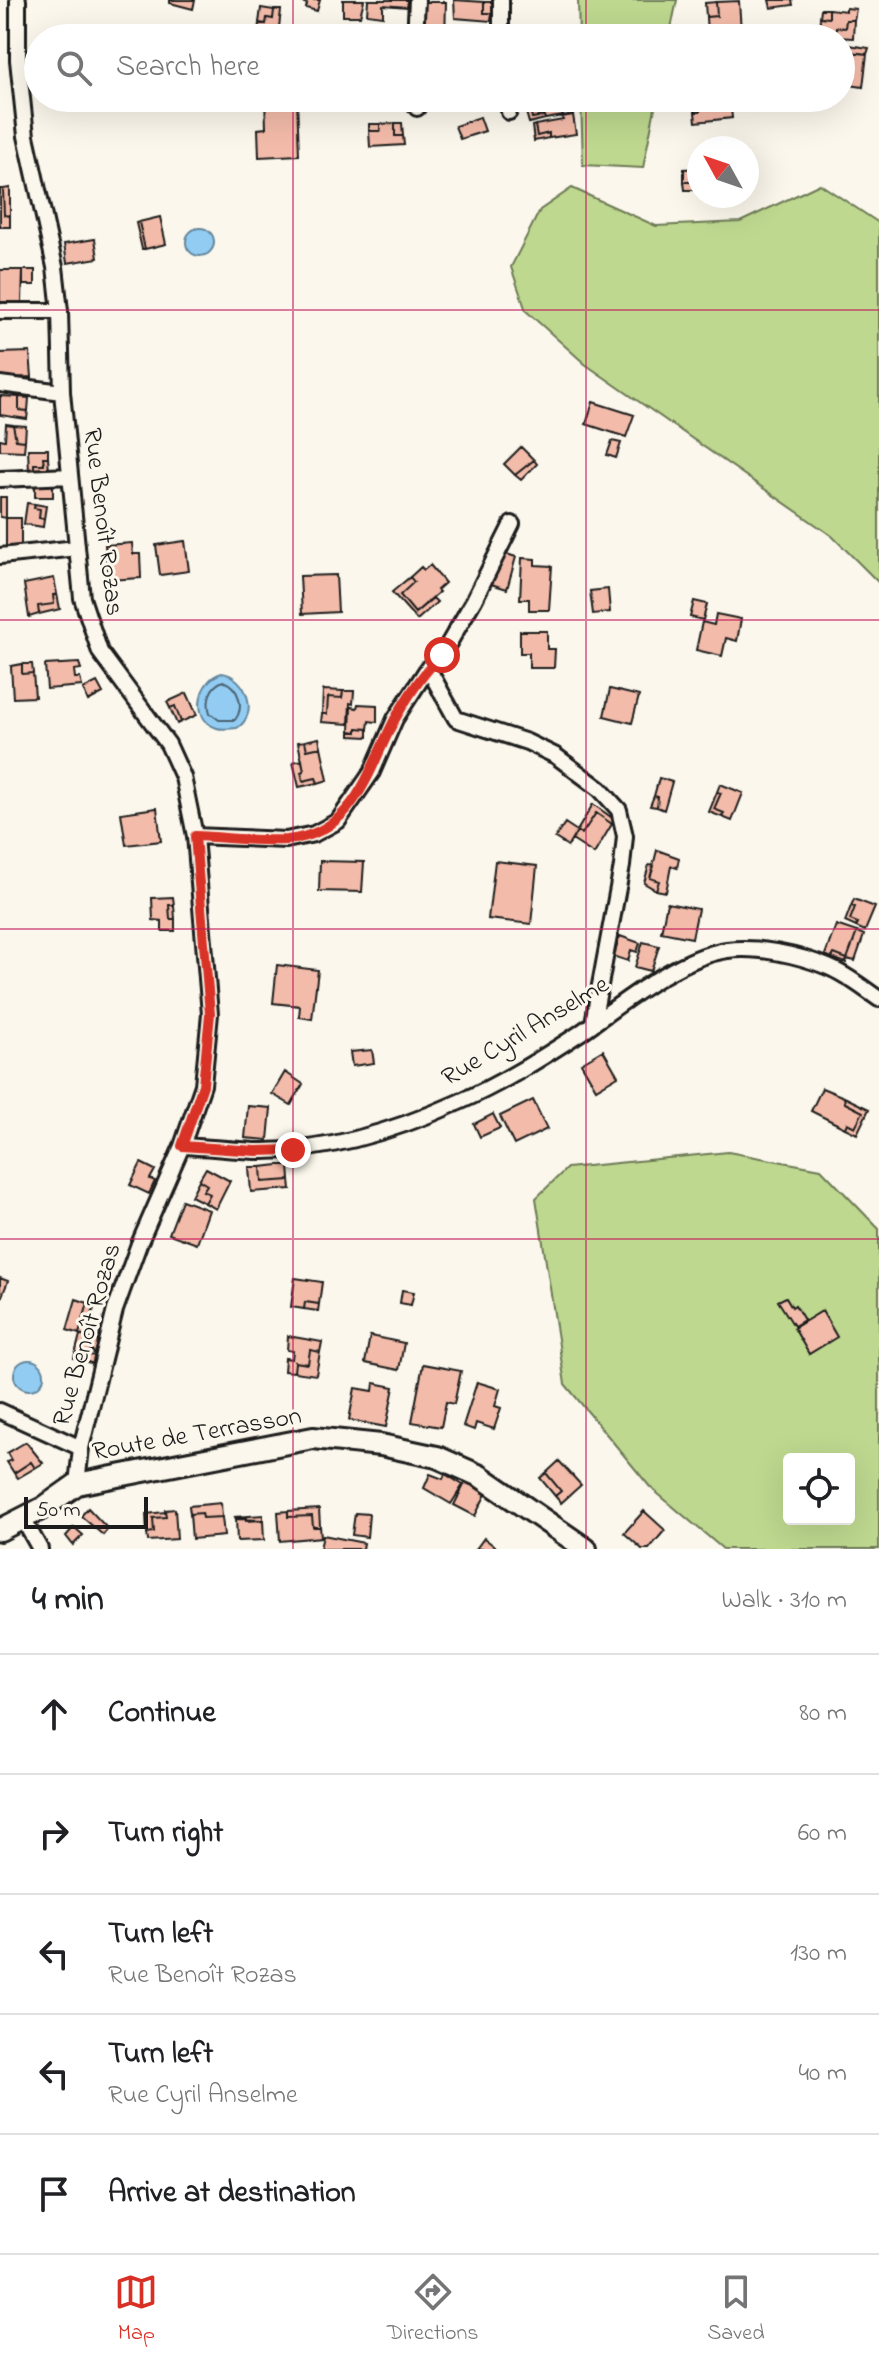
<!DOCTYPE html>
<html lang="en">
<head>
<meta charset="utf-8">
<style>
  body { margin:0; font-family:"Indie Flower",sans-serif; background:#f2f2f2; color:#202124 }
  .controls { position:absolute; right:24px; bottom:24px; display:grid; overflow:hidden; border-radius:8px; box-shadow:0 8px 32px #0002 }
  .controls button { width:72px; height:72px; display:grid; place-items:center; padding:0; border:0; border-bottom:2px solid #e0e0e0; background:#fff; color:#202124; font:40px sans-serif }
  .compass { position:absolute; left:687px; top:136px; width:72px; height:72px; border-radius:50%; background:#fff; box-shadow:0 8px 32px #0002; rotate:310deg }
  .scale { position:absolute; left:24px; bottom:20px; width:124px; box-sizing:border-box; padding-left:8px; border:4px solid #1c1c1c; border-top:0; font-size:22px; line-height:28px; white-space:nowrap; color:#1c1c1c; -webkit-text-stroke:6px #fbf7ec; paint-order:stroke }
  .stop { position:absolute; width:24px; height:24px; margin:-18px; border:6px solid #d93025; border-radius:50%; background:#fff }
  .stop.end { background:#d93025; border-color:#fff; box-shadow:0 2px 8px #0008 }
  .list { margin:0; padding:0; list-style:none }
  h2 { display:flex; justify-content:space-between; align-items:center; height:104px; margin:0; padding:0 32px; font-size:34px }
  h2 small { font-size:26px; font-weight:400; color:#757577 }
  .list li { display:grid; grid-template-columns:52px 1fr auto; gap:24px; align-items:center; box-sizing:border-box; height:120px; padding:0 32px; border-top:2px solid #e0e0e0 }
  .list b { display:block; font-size:30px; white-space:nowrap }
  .list p { margin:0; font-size:26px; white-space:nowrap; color:#757577 }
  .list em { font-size:26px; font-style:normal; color:#757577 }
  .icon { flex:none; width:44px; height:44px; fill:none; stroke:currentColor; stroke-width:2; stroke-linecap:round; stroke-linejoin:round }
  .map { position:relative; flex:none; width:879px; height:1549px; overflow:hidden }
  .search { position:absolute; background:#fff; box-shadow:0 8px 32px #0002; left:24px; right:24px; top:24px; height:88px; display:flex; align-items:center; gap:20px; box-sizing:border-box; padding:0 28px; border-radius:44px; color:#757577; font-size:30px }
  .sheet { height:704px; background:#fff }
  nav { display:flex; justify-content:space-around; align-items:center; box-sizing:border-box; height:112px; border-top:2px solid #e0e0e0; background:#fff; font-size:22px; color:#757577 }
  nav a { display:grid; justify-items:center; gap:4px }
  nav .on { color:#d93025 }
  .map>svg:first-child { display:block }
  .green { fill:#bed88f; stroke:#6d7a56; stroke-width:2; fill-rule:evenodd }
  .water { fill:#92ccf2; stroke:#63869c; stroke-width:2 }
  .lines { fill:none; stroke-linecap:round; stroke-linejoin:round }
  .shore { stroke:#4b6272; stroke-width:2 }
  .building { fill:#f3bba9; stroke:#1c1c1c; stroke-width:2 }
  .street-casing { stroke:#1c1c1c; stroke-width:20 }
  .secondary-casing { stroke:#1c1c1c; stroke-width:26 }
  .street { stroke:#fbf7ec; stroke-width:14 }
  .secondary { stroke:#fbf7ec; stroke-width:20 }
  .route { stroke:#d93025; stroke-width:10 }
  .grid { fill:none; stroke:#c2185b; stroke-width:2; stroke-opacity:0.55 }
  .labels { text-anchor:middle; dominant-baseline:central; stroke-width:6; stroke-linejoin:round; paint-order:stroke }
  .street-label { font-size:26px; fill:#1c1c1c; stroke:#fbf7ec }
</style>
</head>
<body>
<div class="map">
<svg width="879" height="1549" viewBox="0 0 879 1549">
  <rect width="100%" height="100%" fill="#fbf7ec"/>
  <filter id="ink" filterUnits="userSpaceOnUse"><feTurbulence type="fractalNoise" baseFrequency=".0125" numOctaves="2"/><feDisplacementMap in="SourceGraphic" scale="16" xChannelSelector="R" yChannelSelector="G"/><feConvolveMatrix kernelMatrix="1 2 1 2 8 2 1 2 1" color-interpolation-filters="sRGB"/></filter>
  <g filter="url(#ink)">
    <path class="green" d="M578,0h99l-8,38h-90z
      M581,98h76l-14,70 -60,-3z
      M820,184l59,39v360l-47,-47 -247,-172 -59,-53 -15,-44 29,-57 32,-22 84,38 84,-4z
      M728,1152l93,17 58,60v320h-156l-73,-62 -85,-103 -29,-186 31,-30zM789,1459h60v60h-60z"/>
    <path class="water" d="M186 242a14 14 0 1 1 28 0a14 14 0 1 1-28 0Z
      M222,673c24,3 38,41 15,55 -6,0 -14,2 -20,0 -27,-8 -19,-49 5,-55z
      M14 1375a15 15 0 1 1 30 0a15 15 0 1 1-30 0Z"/>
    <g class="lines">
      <path class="shore" d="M223,681c16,6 22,26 12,39h-16l-9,-7c-4,-13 0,-27 13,-32z"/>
    </g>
    <path class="building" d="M170,0h25l-2,9 -23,-6z
      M297,0h23l-3,11 -11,-3 1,-4z
      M343,0h21l-4,16h-17z
      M368,0h39v7l-24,-2v11l-16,-2z
      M454,0l30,2v11h8l-1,8 -36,-3z
      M769,0h23l1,5 -22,3z
      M739,1l2,30 -34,2 -1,-16 11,-1 -1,-14z
      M422,2h24l-1,36h-23z
      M484,2h8v11h-8z
      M716,2l1,14 -11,1 -1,-14z
      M261,8l13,2 -1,9 -6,-1 -1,6 -7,-1z
      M846,8l10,1 -2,11h-8l-1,8 -9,-1v10l-17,-2 1,-18 9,1v-9l17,2z
      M821,9h8v9l-9,-1z
      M274,10h7l-3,26 -20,-3 1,-10 7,1 1,-6 6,1z
      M846,20h8l-1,18 -17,-1v-10l9,1z
      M481,29l2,9h-23l-1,-5z
      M309,30l11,1 -1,7h-11z
      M320,31l13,3 -1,4h-13z
      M841,44l28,4 -2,6 -26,-3z
      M841,51l26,3 -4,33 -20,-3 2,-14 -4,-1z
      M265,98h32l2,57 -40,2 -1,-28 8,-1z
      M370,98h26v7l-26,-2z
      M421,98h17v6h-17z
      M559,98l4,18 -18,3 -1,-3 -12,2 -3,-15z
      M693,98h7v14h-5z
      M699,98h31l2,20 -36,4 -1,-10h5z
      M529,103l3,15 12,-2 1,3 -16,4 -5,-18z
      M573,115l3,19 -27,4v-5l-12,3 -2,-11 28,-5 -1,-3z
      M480,117l5,14 -25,8 -5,-13z
      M395,123h7l1,13h-8z
      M395,123v13h8l1,9 -34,2 -1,-16h11v-7z
      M369,124h11v7h-11z
      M535,125l2,11 12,-3v5l-15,3 -2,-15z
      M699,168v8h-8v6h-7v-13z
      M691,176h8v14h-14l-1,-8h7z
      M10,188v28l-6,-1 -1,-26z
      M0,189h3l1,26 6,1v11h-10z
      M160,217l6,27 -21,5 -6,-27z
      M139,222l6,27h-3l-6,-26z
      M95,239l3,19 -31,5 -3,-19z
      M0,270h23l-1,32h-22z
      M23,270h12v15h-12z
      M30,352l2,25 -32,1v-25z
      M0,396l19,1v13l9,1 -1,8 -27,-4z
      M19,397l10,1 -1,13 -9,-1z
      M593,402l41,13 -8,22 -40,-13z
      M6,424l7,1 3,15 9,1 -1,10 -24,-1v-11l5,1z
      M13,425l13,1 -1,15 -9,-1z
      M612,441l9,2 -5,15 -9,-3z
      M521,447l13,13 -19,15 -11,-11z
      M28,449h20v8h-5l1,7h-10v8h-5z
      M43,457h5l1,15h-15v-8h10z
      M534,460l3,4 -16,16 -6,-5z
      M35,485h18v12h-18z
      M0,497h6v21l-6,-1z
      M27,503l8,1 -1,4 6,1 -1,9 5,1 -1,8 -19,-3z
      M35,504l11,2 -2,13 -5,-1 1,-9 -6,-1z
      M6,518h15v30h-15z
      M185,541l4,30 -29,4 -4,-30z
      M132,543l1,11h7l1,24 -33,2 -3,-35z
      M500,552l16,5 -9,32 -16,-5z
      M522,558l13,1v6l17,1 -3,44h-20v-11h-9z
      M430,565l15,18 -8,7 2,2 -24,21 -15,-18 14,-13 -4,-5 11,-10 3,3z
      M336,575l2,37 -36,2 -2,-38z
      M410,577l4,5 -14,13 15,18 18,-15 4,4 -20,18 -25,-28z
      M54,578l3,16 -4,1 1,9 -16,2 1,8 -10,3 -5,-33z
      M608,589l2,23 -17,2 -3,-23z
      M57,594l3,15 -21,5 -1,-8 16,-2 -1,-9z
      M694,601l13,3 -4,16 -13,-3z
      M716,614l25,5 -4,22 -11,-3 -4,18 -26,-6 6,-28 12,3z
      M520,631h27v18h8l-1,19h-25v-15h-9z
      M79,663l2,6 -7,1 1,8h5l2,8 -35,3 -2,-24z
      M22,664v10l11,-1 2,24 -22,1 -2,-32z
      M22,664h10l1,9 -11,1z
      M97,682l6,11 -15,8 -5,-12z
      M610,689l29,7 -7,27 -28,-7z
      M323,690l20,1 -1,7 -14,-1 -1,17h-5z
      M343,691h11l-1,13 -3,-1 -1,21 -28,-2 1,-8h5l1,-17 14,1z
      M187,693l10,22 -16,7 -6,-16 -5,2 -3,-6z
      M358,704l19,1v17l-8,-1 -1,8 -11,-1v4l-7,-1 1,-24 6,1z
      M175,706l6,16 -4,2 -7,-16z
      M357,728l11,1v8l-18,-1v-5l7,1z
      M319,738l2,9 -14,3 -2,-9z
      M305,741l2,9 14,-3 7,33 -10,3 -2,-5 -13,3 -2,-9 3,-1 -6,-29z
      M302,760l2,11 -3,1 2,9 13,-3 2,5 -19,4 -6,-25z
      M659,778l13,4 -8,28 -7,-3 1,-10 -4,-1z
      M720,784l23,9 -11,28 -10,-4 2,-4 -10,-4 7,-16 -4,-1z
      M717,792l4,1 -7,16 10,4 -2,4 -13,-5z
      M654,796l4,1 -1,10 -7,-1z
      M593,804l22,16 -3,4 -16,-11 -14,21 -5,-3z
      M157,808l4,33 -35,4 -5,-32z
      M596,813l16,11 -18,30 -22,-14 5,-9 5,3z
      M565,823l12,8 -9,15 -13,-8z
      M657,850l22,8 -2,10 -6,-2 -5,26 -10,-2 3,-9 -9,-3z
      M320,861l44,1 -2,30 -43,-1z
      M495,861l42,5 -6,58 -43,-5z
      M649,865l5,1 -4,12 9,3 -3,9 -12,-7z
      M173,897l1,8h-5l1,14h5v12h-13v-10l-9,-1 -1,-22z
      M854,899l21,8 -10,24 -9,-4 2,-4 -8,-3 5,-13 -4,-1z
      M667,903l31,6 -6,29 -31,-6z
      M169,905h5l1,14h-5z
      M851,906l4,1 -5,13 8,3 -2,4 -11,-5z
      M836,925l21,7 -10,27 -13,-5 -2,4 -7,-3z
      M857,932l7,3 -9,26 -8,-2z
      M620,936l20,7 -3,9 -6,-2 -3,11 -15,-5z
      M643,942l16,4 -8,25 -16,-4z
      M834,954l13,5 -1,4 -14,-5z
      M277,965l41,5 -6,49 -13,-2 1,-11 -27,-3z
      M372,1050l2,13 -22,3 -2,-14z
      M603,1050l15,26 -22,13 -15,-26z
      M285,1072l18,12 -12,21 -19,-11z
      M822,1088l22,9 1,6 18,9 -8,15 -8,-4 -2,5 -34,-17z
      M844,1097l25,12 -12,25 -12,-6 2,-5 8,4 8,-15 -18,-9z
      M533,1100l14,29 -33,16 -14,-29z
      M248,1106l23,2 -3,32 -23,-2z
      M493,1114l7,14 -20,9 -6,-13z
      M141,1163l14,7 -5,9 5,2 -6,13 -19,-9z
      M279,1165h10l1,15 -28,2 -1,-15z
      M249,1167h12l1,15 28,-2 1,9 -40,3z
      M206,1168l24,13 -14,28 -11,-6 5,-9 -7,-3 4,-6 -8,-5z
      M199,1180l8,5 -4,6 7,3 -5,9 -14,-7z
      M182,1200l27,10 -12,34 -28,-10z
      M0,1278l8,3 -8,20z
      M295,1278l27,4 -3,22 -14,-2 -1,7 -13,-2z
      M402,1290l12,2 -3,13 -11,-2z
      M786,1297l6,10 3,-2 9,15 -10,6 -16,-25z
      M76,1299l12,4 -9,31 -12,-4z
      M305,1302l14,2 -1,7 -14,-2z
      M88,1303l7,2 -9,31 -7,-2z
      M822,1311l15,26 -28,17 -15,-26z
      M80,1335l7,3 -3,8 7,2 -1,7 5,1 -1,8 -20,-6z
      M288,1336l34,6 -2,10 -10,-2 -2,14 -13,-2 -1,10 -10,-1 1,-13 7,1 1,-8 -6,-1z
      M370,1336l34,7 -5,27 -34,-7z
      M87,1338l12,3 -4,15 -4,-8 -7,-2z
      M310,1350l10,2 -4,23 -22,-3 1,-10 13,2z
      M423,1364l38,7 -7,33 -8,-2 -5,25 -29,-5z
      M477,1382l23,7 -5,17 6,2 -7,21 -18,-6 -2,7 -11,-4z
      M374,1383l20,4 -8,40 -37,-7 6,-32 18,3z
      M26,1442l17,21 -8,5 -4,-6 -17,11 -7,-11 4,-2 -4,-7z
      M559,1461l22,24 -20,18 -6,-7 6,-5 -15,-18z
      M31,1462l4,6 -17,10 -4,-5z
      M546,1473l15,18 -6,5 -15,-18z
      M430,1474l13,5 2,-5 18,11 -12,19 -27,-16z
      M466,1481l21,11 -12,24 -21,-11z
      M221,1503l1,14 -19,1 -1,-5 -12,1 -1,-8z
      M88,1508l20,21 -5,6 -22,-19z
      M175,1509l2,30 -29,2 -1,-8 7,-1 -1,-14 13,-1 -1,-7z
      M319,1509l1,17 -7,1 -1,-11 -24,1v-6z
      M288,1511v6l24,-1 1,11 7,-1 1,11 -41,4 -2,-29z
      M644,1511l21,19 -16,19h-7l-18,-16z
      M165,1512l1,5 -13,1 1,14 -7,1 -1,-19z
      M202,1513l1,5 19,-1 2,19 -32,3 -2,-25z
      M355,1513l14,1 -2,23 -15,-2z
      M263,1515v5l-27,-1 -1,-2z
      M246,1518v3l17,-1 1,20 -27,1 -1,-22z
      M74,1527l9,8 -10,10 -7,-9z
      M323,1535l41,8 -1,6h-43z
      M484,1538l14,11h-22z"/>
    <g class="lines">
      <defs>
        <path id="street" d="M18,0v60l8,76 29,131 5,44 2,81 20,206 18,54 68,92 15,33 12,59 15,178 -7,71 -21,61 -43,98 -24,66 -34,138 -4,36
          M415,38l2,-38
          M501,38v-38
          M417,98v10
          M508,98l1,14
          M0,311h60
          M0,384l62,8
          M0,479l70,-3
          M0,556l77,-8
          M428,668l28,51 71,23 29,14 44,33 19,21 6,26 -3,30 -29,157
          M195,836l91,4 28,-6 24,-13 34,-49 23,-53 33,-51 14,-13 32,-55 38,-76
          M182,1146c25,1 49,4 73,5 71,2 140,-20 204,-49 42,-18 83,-44 121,-69 40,-28 98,-76 147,-83 31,-4 72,5 101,17 18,7 35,21 51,32
          M0,1411l81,37
          M23,1519l17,30"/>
        <path id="secondary" d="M0,1530l43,-22 34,-24 236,-46 68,7 56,12 43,19 106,73"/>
      </defs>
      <use href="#street" class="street-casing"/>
      <use href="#secondary" class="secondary-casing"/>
      <use href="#street" class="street"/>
      <use href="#secondary" class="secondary"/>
    </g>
  </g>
  <g class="lines" filter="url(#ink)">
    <path class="route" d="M293,1150l-37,1 -74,-5 21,-61 7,-71 -15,-178c30,1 62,6 92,4 69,-7 81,-70 108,-121 13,-23 28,-47 47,-64"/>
  </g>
  <path class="grid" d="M293,0v38M586,0v38M293,98v1451M586,98v1451M0,310h879M0,620h879M0,929h879M0,1239h879"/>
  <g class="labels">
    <g class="street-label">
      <text transform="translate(102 522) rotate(83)">Rue Benoît Rozas</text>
      <text transform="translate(526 1032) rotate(-31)">Rue Cyril Anselme</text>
      <text transform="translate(88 1335) rotate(-74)">Rue Benoît Rozas</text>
      <text transform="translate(197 1435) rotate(-10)">Route de Terrasson</text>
    </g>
  </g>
</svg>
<div class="controls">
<button><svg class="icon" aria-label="locate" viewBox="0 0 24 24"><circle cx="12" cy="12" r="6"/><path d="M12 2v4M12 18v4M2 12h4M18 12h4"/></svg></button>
</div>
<svg class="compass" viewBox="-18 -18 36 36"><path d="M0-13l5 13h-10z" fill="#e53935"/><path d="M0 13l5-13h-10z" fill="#757577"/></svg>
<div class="scale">50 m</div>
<div class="stop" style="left:442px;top:655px"></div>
<div class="stop end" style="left:293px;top:1150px"></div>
<div class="search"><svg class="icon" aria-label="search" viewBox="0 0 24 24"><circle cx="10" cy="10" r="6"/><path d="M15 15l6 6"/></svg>Search here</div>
</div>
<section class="sheet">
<h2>4 min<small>Walk · 310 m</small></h2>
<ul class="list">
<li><svg class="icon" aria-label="ahead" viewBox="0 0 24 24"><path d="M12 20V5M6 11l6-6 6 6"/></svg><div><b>Continue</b></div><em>80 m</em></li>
<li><svg class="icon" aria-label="right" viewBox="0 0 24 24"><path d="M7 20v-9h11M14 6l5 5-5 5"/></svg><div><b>Turn right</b></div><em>60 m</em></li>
<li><svg class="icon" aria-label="left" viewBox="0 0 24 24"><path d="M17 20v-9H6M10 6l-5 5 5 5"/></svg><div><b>Turn left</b><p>Rue Benoît Rozas</p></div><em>130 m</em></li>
<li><svg class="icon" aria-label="left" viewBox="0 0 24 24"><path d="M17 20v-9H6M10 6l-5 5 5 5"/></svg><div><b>Turn left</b><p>Rue Cyril Anselme</p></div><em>40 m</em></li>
<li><svg class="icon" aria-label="arrive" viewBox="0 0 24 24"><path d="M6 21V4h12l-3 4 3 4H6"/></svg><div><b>Arrive at destination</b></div></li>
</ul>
</section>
<nav>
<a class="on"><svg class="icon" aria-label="map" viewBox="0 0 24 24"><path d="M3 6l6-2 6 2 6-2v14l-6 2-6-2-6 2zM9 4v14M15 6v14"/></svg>Map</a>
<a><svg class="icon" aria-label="directions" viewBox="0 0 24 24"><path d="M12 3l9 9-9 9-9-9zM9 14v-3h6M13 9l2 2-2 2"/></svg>Directions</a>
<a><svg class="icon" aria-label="saved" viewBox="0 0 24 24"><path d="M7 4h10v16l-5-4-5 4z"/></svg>Saved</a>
</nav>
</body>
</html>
